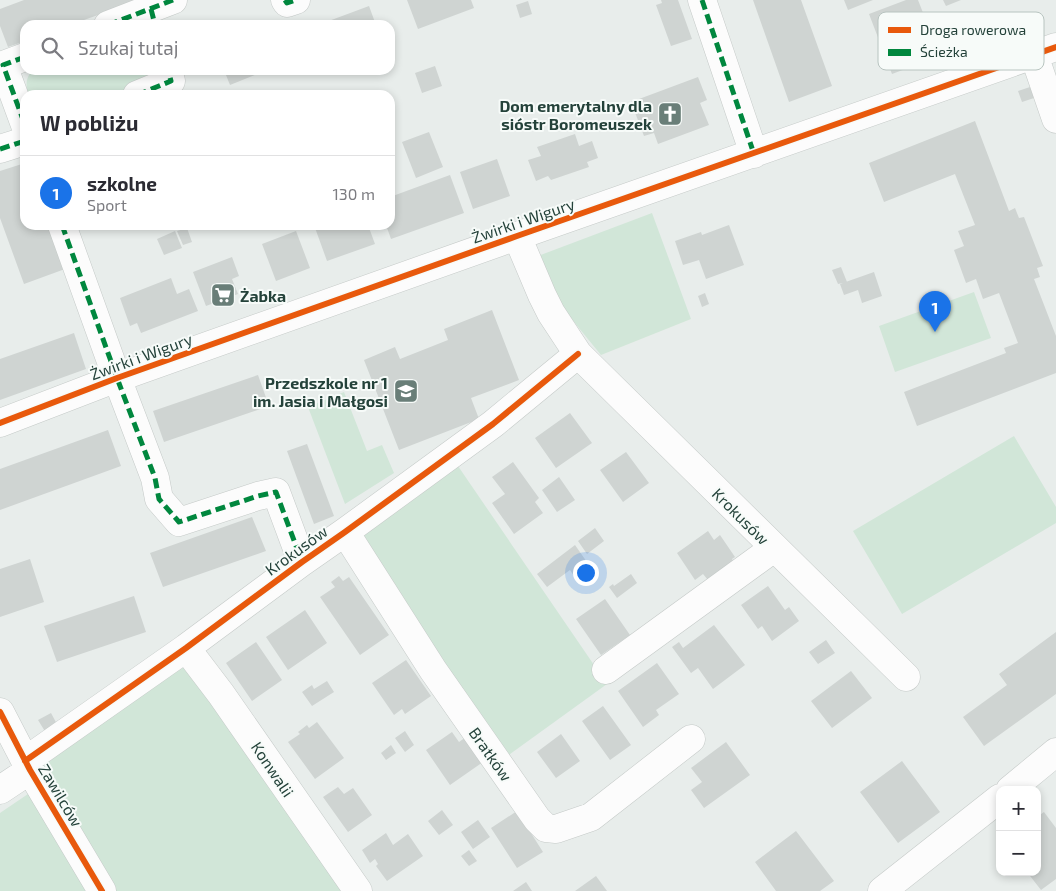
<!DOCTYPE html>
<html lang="pl">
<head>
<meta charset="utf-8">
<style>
  body { margin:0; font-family:"Exo 2",sans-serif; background:#f2f2f3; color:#2b2b33 }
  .controls { position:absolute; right:15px; bottom:15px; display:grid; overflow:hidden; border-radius:10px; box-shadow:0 2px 8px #0003 }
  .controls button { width:45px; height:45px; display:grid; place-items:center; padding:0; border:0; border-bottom:1px solid #e1e1e2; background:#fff; color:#2b2b33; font:25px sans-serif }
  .you { position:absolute; left:585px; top:572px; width:18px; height:18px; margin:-12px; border:4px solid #fff; border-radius:50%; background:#1a73e8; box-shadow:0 0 0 8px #1a73e833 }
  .badge { display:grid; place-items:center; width:32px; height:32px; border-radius:50%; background:#1a73e8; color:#fff; font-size:16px; font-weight:700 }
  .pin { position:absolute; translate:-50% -41px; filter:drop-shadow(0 1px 2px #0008) }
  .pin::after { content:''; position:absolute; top:26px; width:18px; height:15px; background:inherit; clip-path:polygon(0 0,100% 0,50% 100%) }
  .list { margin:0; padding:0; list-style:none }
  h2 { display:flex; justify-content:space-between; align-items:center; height:65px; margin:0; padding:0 20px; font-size:21px }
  h2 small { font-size:16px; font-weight:400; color:#7c7c81 }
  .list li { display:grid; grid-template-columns:32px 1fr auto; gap:15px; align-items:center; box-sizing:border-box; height:75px; padding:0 20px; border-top:1px solid #e1e1e2 }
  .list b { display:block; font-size:19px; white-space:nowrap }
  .list p { margin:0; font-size:16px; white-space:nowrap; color:#7c7c81 }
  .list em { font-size:16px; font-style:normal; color:#7c7c81 }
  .icon { flex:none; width:28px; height:28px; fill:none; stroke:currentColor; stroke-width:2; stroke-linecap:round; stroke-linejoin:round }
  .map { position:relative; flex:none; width:1056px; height:891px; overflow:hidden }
  .search { position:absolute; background:#fff; box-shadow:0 2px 8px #0003; left:20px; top:20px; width:375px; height:55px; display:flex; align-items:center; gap:12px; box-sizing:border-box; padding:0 18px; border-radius:15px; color:#7c7c81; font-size:19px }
  .panel { position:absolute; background:#fff; box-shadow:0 2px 8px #0003; left:20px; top:90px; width:375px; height:140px; border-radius:15px }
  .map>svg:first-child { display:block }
  .green { fill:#d1e6d8 }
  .building { fill:#cfd4d2 }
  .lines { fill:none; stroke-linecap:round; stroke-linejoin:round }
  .minor-casing { stroke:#c5cac8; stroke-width:29 }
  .minor { stroke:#fcfcfc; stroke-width:28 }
  .quiet { stroke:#00873e; stroke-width:5; stroke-dasharray:10 5; stroke-linecap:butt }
  .cycleway-casing { stroke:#f7fbf9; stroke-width:9 }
  .cycleway { stroke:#e8590c; stroke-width:6 }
  .labels { text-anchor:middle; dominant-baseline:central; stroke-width:4; stroke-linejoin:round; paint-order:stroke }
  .poi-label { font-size:16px; font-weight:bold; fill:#24423a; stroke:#f7fbf9; text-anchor:end }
  .street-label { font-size:16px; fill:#24423a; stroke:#f7fbf9 }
  .key { fill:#f7fbf9; stroke:#b8c4c0; stroke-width:1 }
  .key-label { font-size:14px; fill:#24423a }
</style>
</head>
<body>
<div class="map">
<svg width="1056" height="891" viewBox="0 0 1056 891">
  <rect width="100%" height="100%" fill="#e8edeb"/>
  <path class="green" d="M33,70h119l-2,6 -7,10 -22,9h-93c-2,-10 -3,-17 5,-25z
    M652,213l39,106 -90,36 -49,-60 -14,-39z
    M974,292l17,46 -96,34 -16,-46z
    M344,392l23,59 15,-6 12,28 -49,31 -37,-97z
    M1014,436l42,71v16l-154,91 -49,-83z
    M458,466l149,218 -101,73 -149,-220z
    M183,660l163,231h-230l-79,-124z
    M28,794l59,97h-87v-78z"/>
  <path class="building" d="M24,0h116l-70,25h-45v16l-17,6 -8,-21v-17z
    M407,0h64l3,8 -56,21z
    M661,0h17l14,39 -21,7 -15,-41 6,-2z
    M753,0h48l31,86 -43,16z
    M844,0h29l-25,10z
    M906,0h12l22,56 -48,18 -23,-60z
    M943,0h18l-15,6z
    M528,1l4,13 -12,4 -4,-13z
    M369,6l7,19h-58z
    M435,66l7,20 -20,7 -7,-20z
    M224,70h43l-37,15z
    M698,77l9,23 -7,3 9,22 -51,19 -4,-11 -10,3 -13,-34z
    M1036,85l4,11 -18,6 -4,-11z
    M975,121l34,90 6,-3 4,10 5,-1 19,49 -6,2 3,9 -6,2 22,57v37l-139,53 -13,-34 102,-39 -2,-5 14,-5 -19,-50 -16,6 -7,-20 -10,4 -12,-33 10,-4 -6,-15 17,-6 -20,-51 -71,28 -15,-39z
    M429,132l14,35 -27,11 -14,-36z
    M575,134l4,12 13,-5 6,17 -11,4 2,5 -38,13 -3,-4 -12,5 -8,-21 13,-4 -4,-9z
    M497,159l13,37 -37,13 -13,-37z
    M25,163v62h24l16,44 -41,15 -24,-66v-47z
    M450,175l14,38 -73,26 -5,-14h4v-28z
    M314,225h54l7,19 -48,17z
    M729,225l15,40 -38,14 -7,-19 -16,5 -8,-24 26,-9 1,3z
    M187,228l5,14 -9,3 -6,-14z
    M175,231l7,17 -18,7 -7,-16z
    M296,231l14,37 -34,13 -14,-37z
    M232,257l7,19 -7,3 6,15 -32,12 -13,-34z
    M841,267l6,15 -9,2 -6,-14z
    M874,272l8,24 -20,7 -4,-13 -14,5 -4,-11z
    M171,278l6,16 12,-5 9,22 -57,22 -4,-10 -7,3 -10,-28z
    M705,293l4,11 -7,3 -4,-11z
    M492,310l27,70 -48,18 8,21 -80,31 -35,-90 31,-13 5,12 48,-19 -4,-11z
    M74,333l12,36 -86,31v-41z
    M258,375l11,31 -105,36 -11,-31z
    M570,413l22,30 -36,25 -21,-30z
    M108,430l13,36 -121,44v-41z
    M307,444l27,72 -20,8 -27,-73z
    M626,452l23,31 -26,19 -23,-32z
    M513,462l26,36 -4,4 8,11 -29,21 -22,-31 13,-9 -13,-17z
    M559,477l16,23 -18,12 -15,-22z
    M252,517l14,34 -103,36 -13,-34z
    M595,528l9,13 -17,13 -9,-13z
    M708,531l6,9 6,-5 15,22 -3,2 2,3 -26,18 -5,-6 -8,6 -18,-27z
    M575,545l14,20 -15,11 -4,-6 -23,17 -10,-13z
    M30,559l14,43 -44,15v-48z
    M631,574l6,9 -20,15 -8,-11 4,-3 1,2z
    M339,576l4,5 6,-4 40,58 -29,20 -40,-58 15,-10 -4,-5z
    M768,586l17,24 4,-3 10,14 -27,20 -10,-15 -4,3 -17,-24z
    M134,596l12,36 -89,30 -13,-36z
    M605,599l25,36 -29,20 -25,-36z
    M305,610l22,33 -39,27 -22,-33z
    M714,625l31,40 -32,24 -15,-21 -7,5 -19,-26 7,-5 4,6z
    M1056,632v62l-72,52 -21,-29 44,-32 -8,-11z
    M826,640l9,13 -17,11 -9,-12z
    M256,642l26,38 -30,21 -26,-38z
    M406,660l25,36 -26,18 -3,-5 -8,6 -22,-32z
    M657,663l22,31 -23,16 3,5 -16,12 -25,-36z
    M851,671l21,27 -40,30 -21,-27z
    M327,681l7,11 -22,14 -10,-14 10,-7 2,4z
    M603,706l28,39 -21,15 -28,-39z
    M51,713l7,13 -12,7 -8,-13z
    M317,722l27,36 -29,21 -27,-37 12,-8 -2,-2 9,-7 2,3z
    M405,731l9,14 -9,7 -10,-14z
    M452,732l7,10 7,-5 17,25 -33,23 -24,-35z
    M561,734l19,27 -24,17 -19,-26z
    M726,742l24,33 -46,33 -13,-18 11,-8 -11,-14z
    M391,745l5,8 -10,7 -5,-7z
    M902,761l38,51 -42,31 -38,-51z
    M338,787l6,7 9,-6 19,27 -24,17 -25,-35z
    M442,810l11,15 -14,10 -11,-14z
    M517,811l26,41 -26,16 -26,-40z
    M1044,812l12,16v51l-15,11 -14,-18h10v-55z
    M478,820l12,17 -17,12 -12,-17z
    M796,831l38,50 -14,10h-44l-21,-29z
    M386,833l7,12 15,-11 15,22 -36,25 -11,-15 2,-2 -3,-5 -5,4 -8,-13z
    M469,850l8,11 -8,5 -8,-10z
    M596,876l11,15h-32z
    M526,882l6,9h-19z"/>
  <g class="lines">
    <defs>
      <path id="minor" d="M285,0l2,3 9,-3
        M702,0l52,154
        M108,25l65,-25
        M1034,55l22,64
        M25,57l-22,8 22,60
        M137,95l34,-14 -3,-11
        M0,149l25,-8
        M62,225l55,153 38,100 4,21 20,23 79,-26 18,-4 26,70
        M517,236l25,59 9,18 27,41 328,323
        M0,423l117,-45 400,-142 539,-189
        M345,532l88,138 104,149 9,9 10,1 35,-12 100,-78
        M186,648l35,46 137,197
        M606,670l168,-122
        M0,712l30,58 72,121
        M25,761l161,-113 116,-86 43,-30 148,-108 85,-70
        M0,790l30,-20
        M1010,790l46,-38
        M882,891l118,-93"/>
    </defs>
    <use href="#minor" class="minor-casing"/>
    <use href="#minor" class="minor"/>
    <path class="quiet" d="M285,0l2,3 9,-3
      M702,0l52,154
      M151,9l4,16
      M108,25l65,-25
      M25,57l-22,8 22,60
      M137,95l34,-14 -3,-11
      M0,149l25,-8
      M62,225l55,153 38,100 4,21 20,23 79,-26 18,-4 26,70"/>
    <defs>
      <path id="cycleway" d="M0,423l117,-45 400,-142 539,-189
        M0,712l30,58 72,121
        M25,761l161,-113 116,-86 43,-30 148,-108 85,-70"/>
    </defs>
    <use href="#cycleway" class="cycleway-casing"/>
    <use href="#cycleway" class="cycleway"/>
  </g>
  <defs>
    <symbol id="church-square" viewBox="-11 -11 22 22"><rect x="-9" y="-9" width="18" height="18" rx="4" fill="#697e78" stroke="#f7fbf9"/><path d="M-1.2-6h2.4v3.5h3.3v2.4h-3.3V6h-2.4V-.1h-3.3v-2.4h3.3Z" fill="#fff"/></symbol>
    <symbol id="supermarket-square" viewBox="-11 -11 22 22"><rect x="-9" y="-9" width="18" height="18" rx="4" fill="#697e78" stroke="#f7fbf9"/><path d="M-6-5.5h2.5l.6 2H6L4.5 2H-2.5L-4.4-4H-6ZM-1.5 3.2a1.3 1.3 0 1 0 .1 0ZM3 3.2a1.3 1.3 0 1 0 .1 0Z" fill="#fff"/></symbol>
    <symbol id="school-square" viewBox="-11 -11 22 22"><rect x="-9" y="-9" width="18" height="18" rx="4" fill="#697e78" stroke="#f7fbf9"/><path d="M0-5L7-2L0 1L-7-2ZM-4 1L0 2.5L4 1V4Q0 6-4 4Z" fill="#fff"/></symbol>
  </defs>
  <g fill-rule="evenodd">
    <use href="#church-square" x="656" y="100" width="28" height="28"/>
    <use href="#supermarket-square" x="209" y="281" width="28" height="28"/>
    <use href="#school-square" x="392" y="377" width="28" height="28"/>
  </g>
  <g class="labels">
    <g class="poi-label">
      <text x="652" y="105">Dom emerytalny dla<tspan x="652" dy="18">sióstr Boromeuszek</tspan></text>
      <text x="240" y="295" text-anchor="start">Żabka</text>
      <text x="388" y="382">Przedszkole nr 1<tspan x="388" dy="18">im. Jasia i Małgosi</tspan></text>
    </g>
    <g class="street-label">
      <text transform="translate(523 220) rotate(-19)">Żwirki i Wigury</text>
      <text transform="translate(141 356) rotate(-20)">Żwirki i Wigury</text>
      <text transform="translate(741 516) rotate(45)">Krokusów</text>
      <text transform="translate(296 550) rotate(-36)">Krokusów</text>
      <text transform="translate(491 754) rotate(55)">Bratków</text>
      <text transform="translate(273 769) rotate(56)">Konwalii</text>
      <text transform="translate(61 795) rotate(59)">Zawilców</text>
    </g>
  </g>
  <rect x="878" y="12" width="166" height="58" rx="8" class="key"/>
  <rect x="888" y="27" width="23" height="6" fill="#e8590c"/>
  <rect x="888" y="49" width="23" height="7" fill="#00873e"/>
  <g class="key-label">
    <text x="920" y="35">Droga rowerowa</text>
    <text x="920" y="57">Ścieżka</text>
  </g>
</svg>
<div class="controls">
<button>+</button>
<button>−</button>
</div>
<div class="you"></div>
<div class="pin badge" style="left:935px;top:332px">1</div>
<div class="search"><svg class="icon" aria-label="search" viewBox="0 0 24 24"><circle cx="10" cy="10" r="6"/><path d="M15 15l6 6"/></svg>Szukaj tutaj</div>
<section class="panel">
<h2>W pobliżu<small></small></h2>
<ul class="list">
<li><span class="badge">1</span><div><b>szkolne</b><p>Sport</p></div><em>130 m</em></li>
</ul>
</section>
</div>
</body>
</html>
